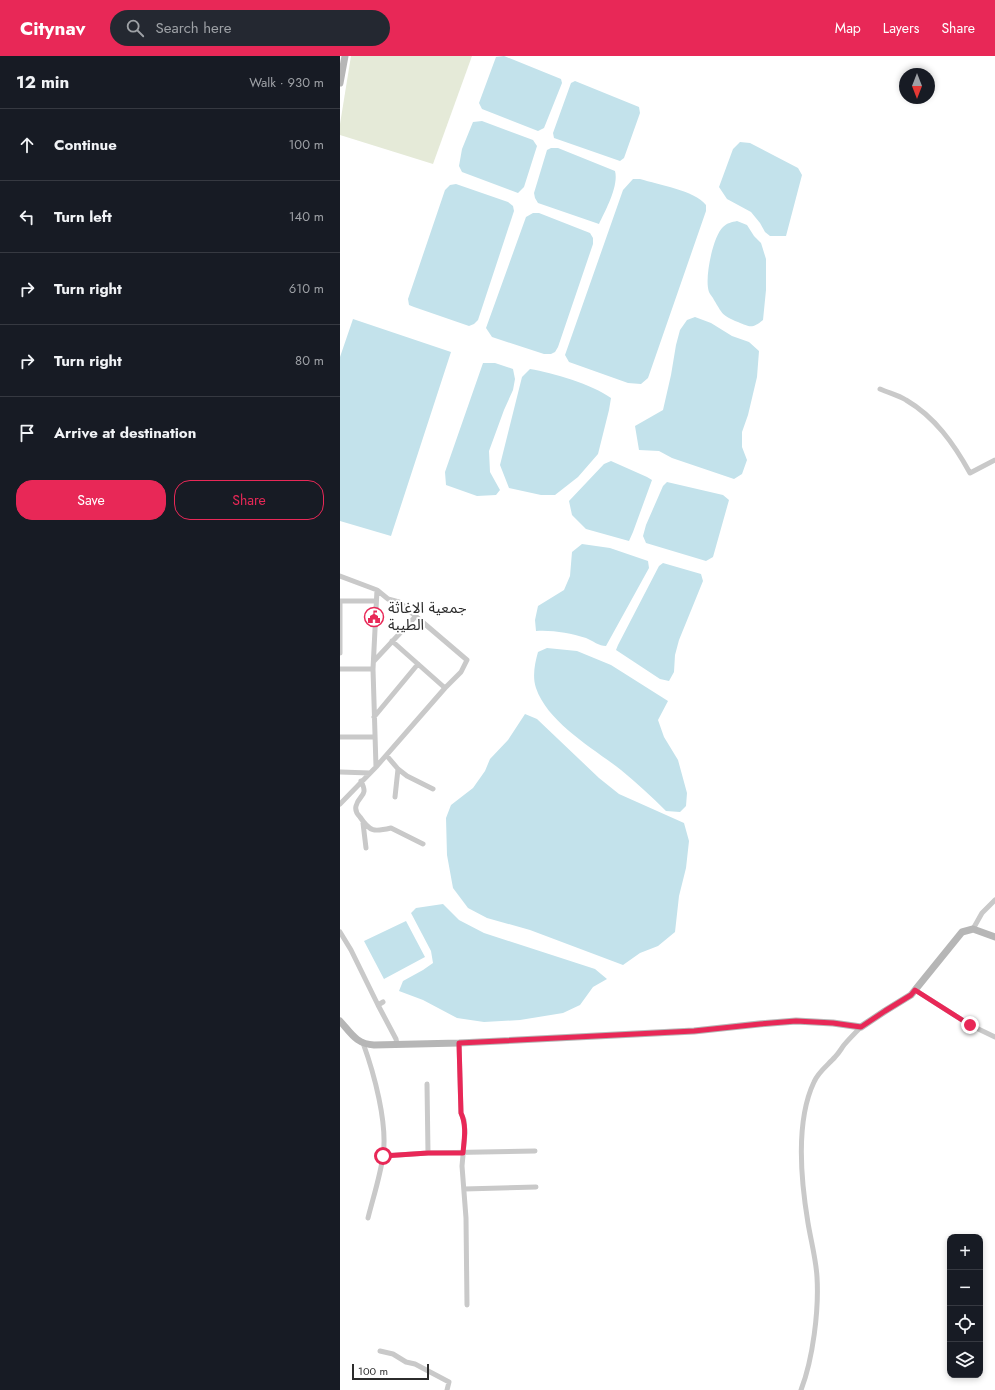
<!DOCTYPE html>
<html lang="en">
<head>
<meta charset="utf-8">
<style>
  body { margin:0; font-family:Jost,"Noto Sans Arabic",sans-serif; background:#242831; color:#f1f3f6 }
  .controls { position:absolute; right:12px; bottom:12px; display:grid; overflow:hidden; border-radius:8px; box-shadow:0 2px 6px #0003 }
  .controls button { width:36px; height:36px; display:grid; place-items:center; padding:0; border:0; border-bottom:1px solid #363941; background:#171b24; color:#f1f3f6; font:20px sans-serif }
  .compass { position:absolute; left:559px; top:12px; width:36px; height:36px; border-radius:50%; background:#171b24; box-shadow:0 2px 6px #0003; rotate:180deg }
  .scale { position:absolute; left:12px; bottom:10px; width:77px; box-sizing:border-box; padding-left:4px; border:2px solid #2c2c2c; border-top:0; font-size:11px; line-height:14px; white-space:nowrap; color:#2c2c2c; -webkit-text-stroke:3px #fff; paint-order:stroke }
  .stop { position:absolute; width:12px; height:12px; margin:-9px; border:3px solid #e82857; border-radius:50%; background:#fff }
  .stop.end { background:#e82857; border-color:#fff; box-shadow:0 1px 4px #0008 }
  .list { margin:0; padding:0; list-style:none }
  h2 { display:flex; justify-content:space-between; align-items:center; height:52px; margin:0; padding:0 16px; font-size:17px }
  h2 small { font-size:13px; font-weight:400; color:#9ea1a6 }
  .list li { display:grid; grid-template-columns:26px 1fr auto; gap:12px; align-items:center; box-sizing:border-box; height:72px; padding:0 16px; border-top:1px solid #363941 }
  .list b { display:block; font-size:15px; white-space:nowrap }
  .list em { font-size:13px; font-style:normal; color:#9ea1a6 }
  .actions { display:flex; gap:8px; padding:12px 16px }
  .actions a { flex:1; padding:9px 0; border:1px solid #e82857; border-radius:16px; text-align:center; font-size:14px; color:#e82857 }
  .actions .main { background:#e82857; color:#fff }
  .icon { flex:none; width:22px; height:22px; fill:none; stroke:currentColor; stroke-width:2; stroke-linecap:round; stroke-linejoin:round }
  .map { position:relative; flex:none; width:655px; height:1334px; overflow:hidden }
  header { display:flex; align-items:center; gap:24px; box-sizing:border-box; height:56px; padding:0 20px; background:#e82857; color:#fff }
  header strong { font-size:19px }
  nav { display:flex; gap:22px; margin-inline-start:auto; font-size:14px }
  .search { width:280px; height:36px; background:#242831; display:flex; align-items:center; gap:10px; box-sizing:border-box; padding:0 14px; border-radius:22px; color:#9ea1a6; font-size:15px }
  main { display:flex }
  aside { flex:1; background:#171b24 }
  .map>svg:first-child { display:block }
  .green { fill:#e5ead8 }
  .water { fill:#c3e2eb }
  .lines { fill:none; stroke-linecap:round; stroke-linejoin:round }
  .street { stroke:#c9c9c9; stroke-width:5 }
  .secondary { stroke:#b6b6b6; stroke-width:7 }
  .route { stroke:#e82857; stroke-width:5 }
  .labels { text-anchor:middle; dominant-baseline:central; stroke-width:4; stroke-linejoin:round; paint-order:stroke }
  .poi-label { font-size:15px; fill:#2c2c2c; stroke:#fff; text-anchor:start }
</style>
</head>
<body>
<header>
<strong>Citynav</strong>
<div class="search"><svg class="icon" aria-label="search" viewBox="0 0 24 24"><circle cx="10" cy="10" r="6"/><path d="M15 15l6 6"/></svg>Search here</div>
<nav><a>Map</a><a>Layers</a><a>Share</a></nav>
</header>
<main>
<aside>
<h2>12 min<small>Walk · 930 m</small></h2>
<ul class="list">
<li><svg class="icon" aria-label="ahead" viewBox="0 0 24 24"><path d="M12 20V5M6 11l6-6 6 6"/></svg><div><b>Continue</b></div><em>100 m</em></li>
<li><svg class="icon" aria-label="left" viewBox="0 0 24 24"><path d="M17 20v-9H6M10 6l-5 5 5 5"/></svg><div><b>Turn left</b></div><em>140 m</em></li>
<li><svg class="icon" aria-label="right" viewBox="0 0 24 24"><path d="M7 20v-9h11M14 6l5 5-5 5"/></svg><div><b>Turn right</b></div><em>610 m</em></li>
<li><svg class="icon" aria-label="right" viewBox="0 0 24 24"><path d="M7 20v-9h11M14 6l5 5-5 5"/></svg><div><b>Turn right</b></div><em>80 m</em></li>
<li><svg class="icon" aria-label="arrive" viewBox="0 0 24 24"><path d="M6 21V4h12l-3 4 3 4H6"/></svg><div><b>Arrive at destination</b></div></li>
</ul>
<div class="actions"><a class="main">Save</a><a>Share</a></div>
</aside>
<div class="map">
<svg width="655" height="1334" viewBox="0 0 655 1334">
  <rect width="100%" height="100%" fill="#fff"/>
  <path class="green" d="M11,0h121l-39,108 -93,-29v-11z"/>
  <path class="water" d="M164,0l57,23 1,4 -18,45 -6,3 -56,-22 -3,-6 17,-46z
    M235,25l64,26 1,6 -16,45 -4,3 -66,-23 -1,-5 18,-50z
    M142,65l51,19 4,6 -13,41 -6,6 -56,-21 -3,-6 3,-17 11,-27z
    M400,86l10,1 48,25 4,7 -16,61h-16l-5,-4 -5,-9 -9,-11 -24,-13 -8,-12 14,-38z
    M211,92h7l57,23c4,15 -10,40 -16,53l-61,-21 -3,-5 -1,-5 13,-43z
    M293,123h7c19,6 54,11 66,26v6l-58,167 -7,6 -13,-1 -59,-21 -4,-7 58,-165z
    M116,128l52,18 5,4 1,5 -36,109 -4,4 -5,2 -55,-19 -5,-2 -1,-6 37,-109 5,-5z
    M193,157h6l51,20 3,5v6l-35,103 -3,5 -4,2h-7l-52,-17 -6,-9 40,-111z
    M397,165l10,4 7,11 7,7 5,16v31l-3,30c-11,9 -13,7 -25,2 -16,-6 -16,-9 -24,-22 -1,-3 -4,-5 -5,-8 -5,-13 4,-56 14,-65 4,-4 9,-5 14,-6z
    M355,261l16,6 21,13 17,6 10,9 -2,26 -9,38 -6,17v15l5,13 -5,14 -8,5 -62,-21 -13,-7 -20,-1 -4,-24 28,-16 8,-35 5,-30 4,-15 7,-10z
    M13,263l98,33 -60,184 -51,-15v-164z
    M143,307h12l18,6 2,10 -2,11 -9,20 -15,41 1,21 10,18 -4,5 -19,1 -31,-11 -1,-13z
    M190,313c23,4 62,15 81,29l-2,12 -11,44 -20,23 -23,18h-14l-32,-7 -9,-23 22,-88z
    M271,405l36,16 5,3 -19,52 -4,9 -43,-12 -14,-14 -3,-14 35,-37z
    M327,426l56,13 6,5 -16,57 -7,4 -60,-18 -3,-7 3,-11 17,-39z
    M242,488l28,4 38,13 1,7 -43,78c-7,0 -13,-5 -20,-8 -16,-5 -33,-8 -50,-7l-1,-11 3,-14 26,-16 6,-14 2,-24z
    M323,507l38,11 2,7 -24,59 -4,15 -1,17 -5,9 -9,-2 -44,-29 2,-5 41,-79z
    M207,592l30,3 34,14 57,36 -10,19 6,17 14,23 9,33 -1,13 -6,6 -14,-1c-14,-14 -29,-28 -45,-41 -28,-22 -73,-47 -85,-82 -4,-12 -1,-25 2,-36z
    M185,658l12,5 62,59 20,16 65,29 5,18 -3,27 -7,28 -4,36 -17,14 -18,7 -17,12 -93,-35 -43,-12 -19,-10 -15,-20 -6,-33 -1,-37 5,-13 22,-17 12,-17 5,-12 18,-19z
    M103,848l16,16 25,13 111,36 12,10 -14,8 -13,18 -17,8 -43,7 -36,2 -27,-4 -34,-18 -24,-9 4,-10 20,-11 10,-7 -2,-12 -20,-38 5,-5z
    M66,865l19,36 -41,22 1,2 -21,-40z"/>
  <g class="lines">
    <path class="street" d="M540,333c9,4 18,6 26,11 29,17 48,44 64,73l25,-13
      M0,520l37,14 11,9 11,3 68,58 -6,12 -16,16 -69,79 -36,37
      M0,545h36
      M52,585l53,47
      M0,597v-52
      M34,605l42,-45
      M0,613h33
      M34,661l44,-53
      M0,681h35
      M47,700l11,13 9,7 26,13
      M36,711l-3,-98 4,-79
      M0,716l30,1
      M21,725c8,16 -2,13 -5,25 -1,4 1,8 4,11 10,15 14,15 31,11l32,16
      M55,741l3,-28
      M23,767l3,25
      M633,873l9,-16 13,-13
      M0,876l11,18 27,55 18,34 1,5
      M575,934l55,35 25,12
      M38,949l5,-3
      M23,987c11,30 25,81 20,113 -3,21 -10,42 -15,62
      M119,987l2,70 3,7 1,13 -3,33 4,52 1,87
      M87,1028l1,69
      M43,1100l45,-3 107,-2
      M124,1133l72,-2
      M40,1295l13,3 13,8 9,2 34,18 -2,8
      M461,1334c12,-31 18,-80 16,-113 -1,-18 -6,-36 -9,-54 -7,-42 -13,-101 6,-141 4,-10 14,-17 21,-25 4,-4 6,-8 9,-12 5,-6 11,-12 17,-18"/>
    <path class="secondary" d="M0,27l5,-27
      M0,965c11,12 16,23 34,24l85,-2 235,-12 65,-7 37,-3 37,2 28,4 24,-16 26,-16 51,-63 11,-3 22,8"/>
  </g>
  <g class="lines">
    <path class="route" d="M43,1100l45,-3h35c1,-13 4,-27 -2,-40l-2,-70 235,-12 66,-7 36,-3 37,2 28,4 24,-16 26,-16 4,-5 55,35"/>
  </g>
  <defs>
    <symbol id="civic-ring" viewBox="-11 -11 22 22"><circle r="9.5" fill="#fff" stroke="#e82857" stroke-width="1.5"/><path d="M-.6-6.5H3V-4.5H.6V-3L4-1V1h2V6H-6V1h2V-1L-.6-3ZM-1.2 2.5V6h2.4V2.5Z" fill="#e82857"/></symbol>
  </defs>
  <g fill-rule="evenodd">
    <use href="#civic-ring" x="23" y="550" width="22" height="22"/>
  </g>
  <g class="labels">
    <g class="poi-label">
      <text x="48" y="552">جمعية الاغاثة<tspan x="48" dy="17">الطيبة</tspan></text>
    </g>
  </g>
</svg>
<div class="controls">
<button>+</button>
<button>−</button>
<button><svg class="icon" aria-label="locate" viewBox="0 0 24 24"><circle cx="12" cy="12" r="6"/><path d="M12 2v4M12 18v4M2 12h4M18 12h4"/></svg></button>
<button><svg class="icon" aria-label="layers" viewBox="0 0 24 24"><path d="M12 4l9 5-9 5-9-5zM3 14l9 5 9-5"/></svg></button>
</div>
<svg class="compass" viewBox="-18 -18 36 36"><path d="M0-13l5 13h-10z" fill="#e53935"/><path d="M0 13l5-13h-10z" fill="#9ea1a6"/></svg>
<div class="scale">100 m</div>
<div class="stop" style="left:43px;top:1100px"></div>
<div class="stop end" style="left:630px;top:969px"></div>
</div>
</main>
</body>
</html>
